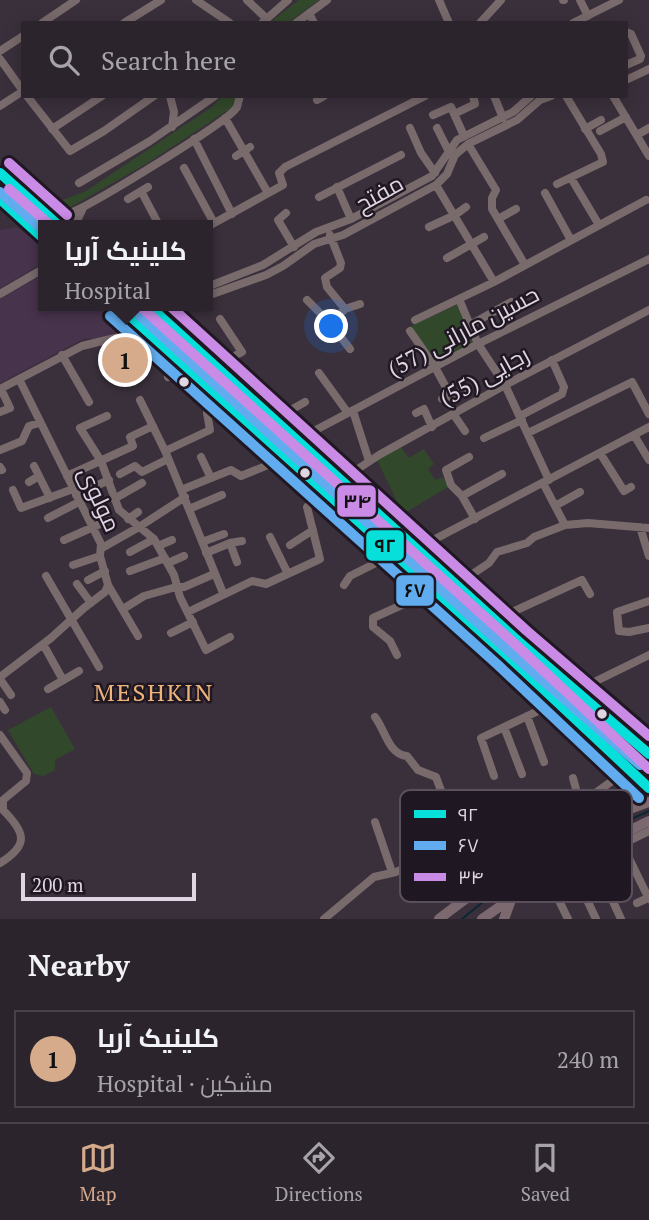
<!DOCTYPE html>
<html lang="en">
<head>
<meta charset="utf-8">
<style>
  body { margin:0; font-family:"PT Serif",Cairo,serif; background:#383039; color:#f1f3f6 }
  .scale { position:absolute; left:21px; bottom:18px; width:175px; box-sizing:border-box; padding-left:7px; border:4px solid #e0d5e3; border-top:0; font-size:19px; line-height:24px; white-space:nowrap; color:#e0d5e3; -webkit-text-stroke:5px #1f1721; paint-order:stroke }
  .you { position:absolute; left:332px; top:327px; width:24px; height:24px; margin:-18px; border:5px solid #fff; border-radius:50%; background:#1a73e8; box-shadow:0 0 0 10px #1a73e833 }
  .badge { display:grid; place-items:center; width:46px; height:46px; border-radius:50%; background:#d6ab8b; color:#111; font-size:23px; font-weight:700 }
  .pin { position:absolute; translate:-50% -50%; border:4px solid #fff; box-shadow:0 2px 7px #0006 }
  .popup { position:absolute; left:38px; top:220px; width:175px; height:91px; box-sizing:border-box; display:grid; place-content:center; border-radius:0px; background:#2c242d; filter:drop-shadow(0 2px 5px #0005); font-size:23px; white-space:nowrap; color:#a6a4aa }
  .popup b { font-size:26px; color:#f1f3f6 }
  .popup::after { content:''; position:absolute; left:50%; top:100%; margin-left:-14px; border:14px solid transparent; border-top-color:#2c242d }
  .list { margin:0; padding:0; list-style:none }
  h2 { display:flex; justify-content:space-between; align-items:center; height:91px; margin:0; padding:0 28px; font-size:30px }
  h2 small { font-size:23px; font-weight:400; color:#a6a4aa }
  .list li { display:grid; grid-template-columns:46px 1fr auto; gap:21px; align-items:center; box-sizing:border-box; height:98px; margin:0 14px 14px; padding:0 14px; border:2px solid #484149; border-radius:0px }
  .list b { display:block; font-size:26px; white-space:nowrap }
  .list p { margin:0; font-size:23px; white-space:nowrap; color:#a6a4aa }
  .list em { font-size:23px; font-style:normal; color:#a6a4aa }
  .icon { flex:none; width:38px; height:38px; fill:none; stroke:currentColor; stroke-width:2; stroke-linecap:round; stroke-linejoin:round }
  .map { position:relative; flex:none; width:649px; height:919px; overflow:hidden }
  .search { position:absolute; background:#2c242d; box-shadow:0 4px 18px #0003; left:21px; right:21px; top:21px; height:77px; display:flex; align-items:center; gap:18px; box-sizing:border-box; padding:0 24px; border-radius:0px; color:#a6a4aa; font-size:26px }
  .sheet { height:203px; background:#2c242d }
  nav { display:flex; justify-content:space-around; align-items:center; box-sizing:border-box; height:98px; border-top:2px solid #484149; background:#2c242d; font-size:19px; color:#a6a4aa }
  nav a { display:grid; justify-items:center; gap:4px }
  nav .on { color:#d6ab8b }
  .map>svg:first-child { display:block }
  .built { fill:#47334c }
  .green { fill:#32482b }
  .lines { fill:none; stroke-linecap:round; stroke-linejoin:round }
  .stream { stroke:#082731; stroke-width:2 }
  .minor { stroke:#796a6c; stroke-width:8 }
  .major { stroke:#7b696f; stroke-width:10 }
  .highway { stroke:#76666d; stroke-width:12 }
  .highway-bridge { stroke:#76666d; stroke-width:12 }
  .bus-1-casing { stroke:#1f1721; stroke-width:16 }
  .bus-2-casing { stroke:#1f1721; stroke-width:16 }
  .bus-3-casing { stroke:#1f1721; stroke-width:16 }
  .bus-1 { stroke:#07dfdb; stroke-width:10 }
  .bus-2 { stroke:#60acee; stroke-width:10 }
  .bus-3 { stroke:#ca8be6; stroke-width:10 }
  .bus-dot { fill:#e0d5e3; stroke:#1f1721; stroke-width:2.5 }
  .labels { text-anchor:middle; dominant-baseline:central; stroke-width:5; stroke-linejoin:round; paint-order:stroke }
  .street-label { font-size:23px; fill:#e0d5e3; stroke:#1f1721 }
  .neighbourhood-label { font-size:24px; letter-spacing:2px; fill:#edb37a; stroke:#1f1721 }
  .key { fill:#1f1721; stroke:#59505b; stroke-width:2 }
  .key-label { font-size:19px; fill:#e0d5e3 }
  .line-badge { stroke:#1f1721; stroke-width:2.5 }
  .pale-badge-label { font-size:19px; text-anchor:middle; font-weight:bold; fill:#111 }
</style>
</head>
<body>
<div class="map">
<svg width="649" height="919" viewBox="0 0 649 919">
  <rect width="100%" height="100%" fill="#3a303c"/>
  <path class="built" d="M17,227l26,20v16l-43,25v-58z
    M43,275v31h68l20,18 -31,16 -15,-2 -85,45v-84z"/>
  <path class="green" d="M299,0h20l-31,23h-19z
    M222,96h15l-4,11 -87,57 -86,49 -4,-7 4,-5 26,-10 126,-84z
    M459,304l14,38 -38,20 -24,-36z
    M401,447l8,11 15,-9 10,15 -6,5 7,11 8,-3 5,10 -45,27 -26,-54z
    M51,707l24,42 -20,11v10l-12,6 -9,-2 -26,-44z"/>
  <g class="lines">
    <path class="stream" d="M462,919l44,-36 82,-44 61,-28"/>
    <path class="minor" d="M196,0l34,23
      M247,0l20,19
      M439,0l10,23
      M563,0h1
      M580,0l8,16
      M309,13l5,10
      M42,23l34,-23
      M124,23l37,-23
      M262,23l26,-23
      M296,23l31,-23
      M480,23l21,-23
      M573,23l46,-23
      M626,32l5,2 10,22 -1,3 -14,6
      M0,51l23,-15
      M0,59l23,32 -23,15
      M626,80l23,-11
      M27,96l43,55 34,-20 50,-35
      M170,96l4,16 -2,15
      M494,96l9,22
      M613,96l36,60
      M317,100l7,-4
      M454,114l21,-10 -2,-8
      M433,115l18,-8 13,29
      M225,118l43,75
      M410,128l11,25 14,20
      M437,128l11,22
      M52,129l50,-33
      M585,129l16,-9
      M600,131l26,-14
      M637,135l12,-7
      M194,139l38,75
      M468,144l28,46 -4,8v11l33,56
      M236,156l14,-9
      M184,168l30,55
      M571,178l28,47
      M79,183l71,-42 65,-45
      M557,184l46,-22 -2,-8 -35,-58
      M436,185l58,97
      M337,187l14,32
      M141,191l18,34
      M545,193l26,47
      M319,197l82,-42
      M128,199l20,-12
      M286,213l-8,7 16,27
      M49,217c9,-1 17,-2 26,-6 22,-10 154,-89 162,-104 1,-3 2,-8 3,-11
      M498,219l18,-10
      M75,225l8,-17
      M207,227l76,-42 -4,-12 6,-6 140,-71
      M429,227l26,-12 11,-8
      M330,235l11,28 -1,5 -15,10 2,9 18,22
      M447,258l37,-21
      M207,287l56,-22 53,-33 35,-13 81,-43 25,-36 56,-28 18,-16
      M0,294l43,-25
      M207,296l59,-21 17,-9 31,-22 29,-9 93,-50 11,-11 8,-19 13,-11 49,-24 23,-20 11,-4
      M459,299l19,45 27,41 44,95
      M307,300l23,23 15,-14 15,-5
      M415,320l79,-38 152,-82
      M330,323l20,26
      M169,324l2,-13 9,-5
      M470,325l41,-23
      M410,331l25,36 15,28
      M62,355l27,47
      M216,366l26,-14 -22,-33
      M319,373l29,40
      M168,377l16,-14
      M19,379l82,165 -1,12 8,29 30,51
      M0,389l82,-43 45,-11
      M442,399l22,-8
      M140,400l26,53 57,140
      M353,411l16,50
      M0,412l10,-4 -9,-19
      M416,413l8,-4 8,18
      M454,415l11,16
      M107,416l-27,12 21,33 18,49 35,29 4,7 16,29 6,22 26,53 24,-13
      M520,416l42,-22 2,-7 -12,-27
      M275,419l30,-17
      M528,433l104,-51 17,32
      M634,435l15,25
      M484,438l38,-18
      M297,440l181,-96 171,-85
      M0,450l22,-9 7,-15 10,-3
      M165,451l45,-21 -3,-17 17,-14
      M600,453l24,38 7,-4
      M201,457l10,21
      M469,457l-23,13 5,15 11,11 13,23
      M34,466l16,32
      M0,467l2,3
      M120,474l15,-8 7,6 26,-13
      M67,476l66,-30 -3,-9 23,-11
      M341,480l38,-25 126,-70 144,-75
      M29,482l10,-6
      M543,483l22,42
      M13,490l8,18 52,-19
      M181,490l50,-20 10,6 47,-19
      M76,495l33,-15
      M462,496l40,-22
      M114,499l28,-16
      M555,506l25,-14
      M189,509l33,-14
      M48,518l31,-16
      M128,519l10,-7
      M640,527l9,29
      M270,537l18,37
      M64,540l45,-20
      M202,542l22,-8
      M230,543l7,19
      M290,545l23,-15
      M158,546l14,-6
      M102,548l37,-21 46,-30
      M416,549l233,-122
      M130,552l24,-13
      M206,553l24,-10 12,-2
      M168,563l16,-7
      M73,565l27,-9
      M130,571l35,-13
      M46,576l53,91
      M88,580l17,-9
      M77,584l14,19
      M344,585l6,-9 44,-22
      M456,585l33,-22 8,-11 30,-9 7,-6 31,-12 23,-2 61,5
      M649,601l-32,11 2,19 10,1 20,-4
      M123,609l21,-13 32,-9h8l30,-13
      M188,612l64,-31 14,3 54,-25 -13,-52 15,-18
      M495,620l87,-40 8,14
      M171,633l22,-11
      M43,644l20,36
      M397,655l-7,-14 -17,-14v-9l62,-28
      M0,677l51,-39 33,-30 21,-16 3,-7
      M0,679l11,16
      M48,689l31,-18
      M576,691l73,-36
      M0,702l5,8
      M540,710l44,41
      M527,716l17,46
      M375,717c10,13 14,38 32,39l11,14 18,7 10,27 10,43
      M504,727l18,47
      M0,735l27,38 -1,8 -23,19v10c23,23 26,35 -3,53
      M494,776l-13,-38 76,-36
      M573,778l7,26
      M409,818l37,-14
      M375,822l17,50
      M622,844l27,55
      M528,856l11,-18 41,-34 49,-35
      M572,868l24,51
      M621,872l12,-6
      M610,895l11,24
      M637,903l11,-5
      M324,919l50,-42 22,-5 36,-17 39,-11 29,1 39,-7
      M568,919l-19,-39 100,-49"/>
    <path class="major" d="M0,199l43,39
      M149,306l31,28
      M132,317l-5,18 18,-6
      M274,419l244,222 131,113
      M586,729l63,59
      M439,919c64,-50 133,-90 210,-117
      M482,919l76,-53 91,-45
      M504,919l7,-19"/>
    <path class="highway" d="M0,180l51,45"/>
    <path class="highway-bridge" d="M127,306l522,472
      M140,306l137,123
      M566,690l83,74"/>
    <defs>
      <path id="bus-1" d="M0,173l58,52
        M0,199l43,39
        M119,306l388,349 142,133
        M149,306l369,335 131,113"/>
      <path id="bus-2" d="M0,192l43,38
        M110,316l388,349 141,133
        M140,316l369,335 131,114"/>
      <path id="bus-3" d="M9,163l58,52
        M9,189l41,36
        M140,306l376,339 133,124
        M170,306l357,325 122,105"/>
    </defs>
    <use href="#bus-1" class="bus-1-casing"/>
    <use href="#bus-2" class="bus-2-casing"/>
    <use href="#bus-3" class="bus-3-casing"/>
    <use href="#bus-1" class="bus-1"/>
    <use href="#bus-2" class="bus-2"/>
    <use href="#bus-3" class="bus-3"/>
  </g>
  <g class="bus-dot">
    <circle cx="184" cy="382" r="6"/>
    <circle cx="305" cy="473" r="6"/>
    <circle cx="602" cy="714" r="6"/>
  </g>
  <g class="labels">
    <g class="street-label">
      <text transform="translate(379 193) rotate(-29)">مفتح</text>
      <text transform="translate(463 331) rotate(-28)">حسین مارانی (57)</text>
      <text transform="translate(484 376) rotate(-29)">رجایی (55)</text>
      <text transform="translate(100 499) rotate(65)">مولوی</text>
    </g>
    <g class="neighbourhood-label">
      <text x="154" y="692">MESHKIN</text>
    </g>
  </g>
  <rect x="400" y="790" width="232" height="112" rx="10" class="key"/>
  <rect x="414" y="810" width="32" height="8" fill="#07dfdb"/>
  <rect x="414" y="841" width="32" height="9" fill="#60acee"/>
  <rect x="414" y="873" width="32" height="8" fill="#ca8be6"/>
  <g class="key-label">
    <text x="458" y="821">۹۲</text>
    <text x="458" y="852">۶۷</text>
    <text x="458" y="884">۳۴</text>
  </g>
  <g class="line-badge">
    <rect x="336" y="484" width="41" height="34" rx="7" fill="#ca8be6"/>
    <rect x="365" y="529" width="40" height="33" rx="7" fill="#07dfdb"/>
    <rect x="395" y="574" width="40" height="33" rx="7" fill="#60acee"/>
  </g>
  <g class="pale-badge-label">
    <text x="357" y="508">۳۴</text>
    <text x="385" y="552">۹۲</text>
    <text x="415" y="597">۶۷</text>
  </g>
</svg>
<div class="scale">200 m</div>
<div class="you"></div>
<div class="pin badge" style="left:125px;top:360px">1</div>
<div class="popup"><b>کلینیک آریا</b>Hospital</div>
<div class="search"><svg class="icon" aria-label="search" viewBox="0 0 24 24"><circle cx="10" cy="10" r="6"/><path d="M15 15l6 6"/></svg>Search here</div>
</div>
<section class="sheet">
<h2>Nearby<small></small></h2>
<ul class="list">
<li><span class="badge">1</span><div><b>کلینیک آریا</b><p>Hospital · مشکین</p></div><em>240 m</em></li>
</ul>
</section>
<nav>
<a class="on"><svg class="icon" aria-label="map" viewBox="0 0 24 24"><path d="M3 6l6-2 6 2 6-2v14l-6 2-6-2-6 2zM9 4v14M15 6v14"/></svg>Map</a>
<a><svg class="icon" aria-label="directions" viewBox="0 0 24 24"><path d="M12 3l9 9-9 9-9-9zM9 14v-3h6M13 9l2 2-2 2"/></svg>Directions</a>
<a><svg class="icon" aria-label="saved" viewBox="0 0 24 24"><path d="M7 4h10v16l-5-4-5 4z"/></svg>Saved</a>
</nav>
</body>
</html>
